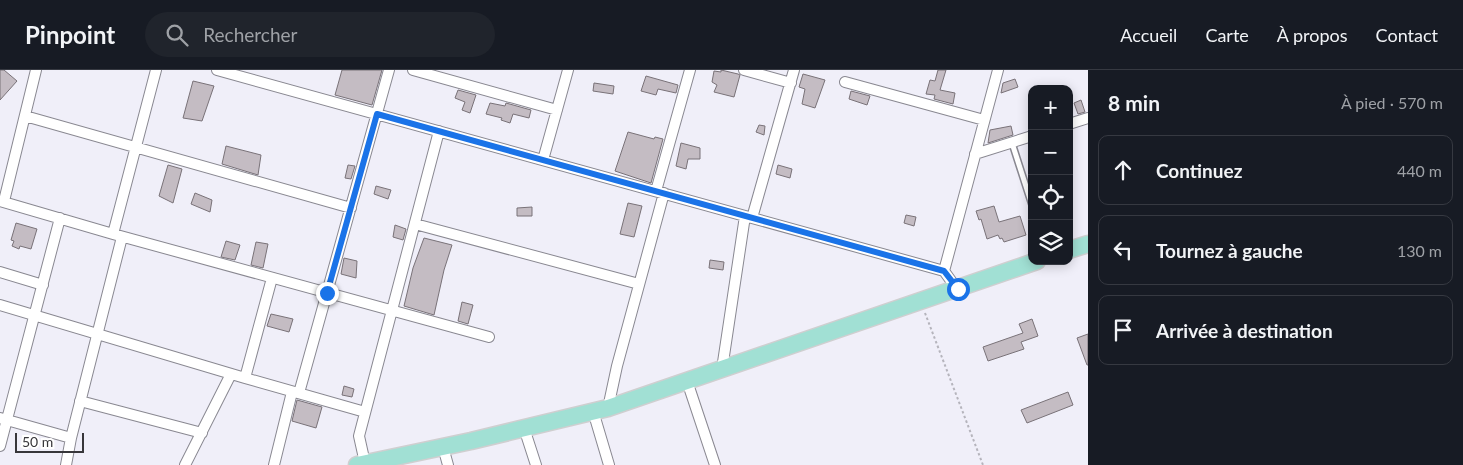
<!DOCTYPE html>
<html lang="fr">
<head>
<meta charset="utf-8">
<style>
  body { margin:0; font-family:Lato,sans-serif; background:#20242c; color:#f1f3f6 }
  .controls { position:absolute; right:15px; top:15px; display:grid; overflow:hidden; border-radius:10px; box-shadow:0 2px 12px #0003 }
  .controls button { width:45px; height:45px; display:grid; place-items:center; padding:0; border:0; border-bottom:1px solid #363941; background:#171b24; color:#f1f3f6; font:25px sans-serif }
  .scale { position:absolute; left:15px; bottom:12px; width:69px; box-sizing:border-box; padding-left:5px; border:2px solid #37363a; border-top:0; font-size:14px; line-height:18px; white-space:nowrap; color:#37363a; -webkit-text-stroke:4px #fff; paint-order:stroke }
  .stop { position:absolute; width:15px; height:15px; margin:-11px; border:4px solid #1a73e8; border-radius:50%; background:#fff }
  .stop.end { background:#1a73e8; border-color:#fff; box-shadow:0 1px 5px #0008 }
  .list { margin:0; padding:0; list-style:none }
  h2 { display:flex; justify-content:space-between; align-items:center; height:65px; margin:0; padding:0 20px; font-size:21px }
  h2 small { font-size:16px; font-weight:400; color:#9ea1a6 }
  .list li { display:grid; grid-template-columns:32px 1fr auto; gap:15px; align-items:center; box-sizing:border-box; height:70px; margin:0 10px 10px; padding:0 10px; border:1px solid #363941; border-radius:10px }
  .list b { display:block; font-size:19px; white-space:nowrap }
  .list em { font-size:16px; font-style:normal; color:#9ea1a6 }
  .icon { flex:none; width:28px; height:28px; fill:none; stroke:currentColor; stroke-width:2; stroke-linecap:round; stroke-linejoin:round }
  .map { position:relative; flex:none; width:1088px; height:395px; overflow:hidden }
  header { display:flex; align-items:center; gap:30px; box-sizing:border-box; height:70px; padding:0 25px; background:#171b24; border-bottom:1px solid #363941 }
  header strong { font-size:24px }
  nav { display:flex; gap:28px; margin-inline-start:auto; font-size:18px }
  .search { width:350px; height:45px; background:#20242c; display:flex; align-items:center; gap:12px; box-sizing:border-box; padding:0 18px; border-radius:28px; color:#9ea1a6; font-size:19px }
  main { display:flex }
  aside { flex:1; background:#171b24 }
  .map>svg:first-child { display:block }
  .building { fill:#c4bcc3; stroke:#797278 }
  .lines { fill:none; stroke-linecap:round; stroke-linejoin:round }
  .lane-casing { stroke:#898891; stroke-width:8 }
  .street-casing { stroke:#898891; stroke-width:12 }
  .primary-casing { stroke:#cfcfd0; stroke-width:19 }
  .path { stroke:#b5b4bc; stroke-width:2; stroke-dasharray:2.5 2.5; stroke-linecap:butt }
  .lane { stroke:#fff; stroke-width:5 }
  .street { stroke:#fff; stroke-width:10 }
  .primary { stroke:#a1e0d4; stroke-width:16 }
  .route { stroke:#1a73e8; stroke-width:6 }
</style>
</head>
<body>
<header>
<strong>Pinpoint</strong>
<div class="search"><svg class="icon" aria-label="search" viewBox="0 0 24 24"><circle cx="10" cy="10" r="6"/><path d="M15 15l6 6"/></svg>Rechercher</div>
<nav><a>Accueil</a><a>Carte</a><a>À propos</a><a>Contact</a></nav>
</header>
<main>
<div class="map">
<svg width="1088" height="395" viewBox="0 0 1088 395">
  <rect width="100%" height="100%" fill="#f0eff9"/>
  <path class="building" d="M0,0h4l13,11 -17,19z
    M342,0h40l-10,35 -37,-10z
    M721,0l17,4 2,1 -6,22 -20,-5 3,-7 -5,-3 2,-11 7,1z
    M938,0h8l-6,20 15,3 -2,11 -19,-5 1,-4 -9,-1 4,-14 5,1z
    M803,4l22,6 -10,28 -13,-4 3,-15 -6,-2z
    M646,6l32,9 -2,8 -18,-4 -2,6 -15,-4z
    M1015,9l3,8 -17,6 2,-10z
    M193,11l21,5 -12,35 -19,-3z
    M594,13l20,3 -1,8 -20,-3z
    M458,20l18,5 -6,18 -8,-3 3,-8 -10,-4z
    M851,21l19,5 -3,9 -18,-6z
    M1081,30l4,12 -7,2 -4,-11z
    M490,33l15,3 1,-3 25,7 -2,8 -16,-4 -3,9 -9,-3 1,-2 -16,-4z
    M759,55l6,1 -1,9 -8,-3z
    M1011,56l2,9 -25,8 2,-13z
    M628,62l26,7 1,-2 8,2 -12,44 -36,-12z
    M681,73l19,5v11h-12l-2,10 -10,-3z
    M226,76l35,9 -3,20 -36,-11z
    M168,95l14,4 -9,34 -14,-7z
    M348,95l7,1 -4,13 -6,-1z
    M778,95l14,4 -2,9 -14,-4z
    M376,116l15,4 -3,9 -14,-5z
    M195,123l17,7 -2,12 -19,-8z
    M628,133l14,3 -8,31 -14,-3z
    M994,136l5,16 21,-6 6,19 -22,7 -2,-4 -2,1 -2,-4 -11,4 -6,-20 -2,1 -3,-9z
    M532,137v9h-15v-8z
    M906,145l10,2 -2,9 -10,-3z
    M16,153l21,6 -6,20 -11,-3 -1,3 -7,-3 2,-5 -3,-1z
    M395,155l11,4 -3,11 -10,-3z
    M424,168l28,7 -8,25 -10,45 -30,-9 9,-38z
    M226,171l14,4 -5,15 -14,-3z
    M256,172l12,2 -5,24 -12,-3z
    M344,188l13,3 -1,17 -15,-4z
    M710,190l14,2 -1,8 -14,-2z
    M462,232l11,3 -5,19 -10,-3z
    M271,244l22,5 -4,13 -22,-6z
    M1032,249l6,17 -17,6 3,7 -36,12 -5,-14 40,-14 -4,-9z
    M1088,264v31h-1l-10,-27z
    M344,316l10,3 -2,8 -10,-2z
    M1068,322l5,13 -46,18 -6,-13z
    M297,330l25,7 -6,21 -24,-7z"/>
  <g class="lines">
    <defs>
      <path id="lane" d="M1012,73l20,62"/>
      <path id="street" d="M217,0l727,201 13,18
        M413,0l144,40
        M744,0l47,13
        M845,12l139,38
        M25,46l326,92
        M1069,54l19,-6
        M975,84l57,-18
        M543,90l25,-90
        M656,121l34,-121
        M0,131l113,33 376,103
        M4,131l32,-131
        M752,148l42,-148
        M415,154l224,60
        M113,164l43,-164
        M944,201l54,-201
        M0,202l43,13
        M0,235l245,73 120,34
        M722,299l23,-153
        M245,308l27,-100
        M687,311l28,84
        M299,323l90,-323
        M80,331l122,32
        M608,338l9,-42 47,-173
        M593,341l16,54
        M0,348l71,20
        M524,358l12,37
        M0,376l60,-228
        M443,377l5,18
        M365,393l-6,-27 80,-305
        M66,395l5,-27 51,-201
        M185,395l46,-91
        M274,395l18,-73"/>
      <path id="primary" d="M1069,180l19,-6
        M357,395l114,-24 137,-33 429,-147"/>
    </defs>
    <use href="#lane" class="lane-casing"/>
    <use href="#street" class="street-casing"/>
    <use href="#primary" class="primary-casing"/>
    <path class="path" d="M925,243l58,152"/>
    <use href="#lane" class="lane"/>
    <use href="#street" class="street"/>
    <use href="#primary" class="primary"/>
  </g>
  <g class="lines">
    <path class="route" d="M327,223l50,-179 567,157 14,18"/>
  </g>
</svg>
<div class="controls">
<button>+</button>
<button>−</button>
<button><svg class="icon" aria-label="locate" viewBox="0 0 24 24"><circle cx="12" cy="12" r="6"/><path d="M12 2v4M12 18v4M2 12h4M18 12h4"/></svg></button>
<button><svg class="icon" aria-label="layers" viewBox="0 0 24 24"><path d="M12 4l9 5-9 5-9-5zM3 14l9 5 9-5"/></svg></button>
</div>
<div class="scale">50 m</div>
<div class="stop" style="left:958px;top:219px"></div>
<div class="stop end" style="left:327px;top:223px"></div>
</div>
<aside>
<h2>8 min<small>À pied · 570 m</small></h2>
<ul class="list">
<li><svg class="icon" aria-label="ahead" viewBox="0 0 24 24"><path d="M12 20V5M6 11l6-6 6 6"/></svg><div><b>Continuez</b></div><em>440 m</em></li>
<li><svg class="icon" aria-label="left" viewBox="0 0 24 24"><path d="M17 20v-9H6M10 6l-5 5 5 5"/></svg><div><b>Tournez à gauche</b></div><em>130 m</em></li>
<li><svg class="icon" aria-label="arrive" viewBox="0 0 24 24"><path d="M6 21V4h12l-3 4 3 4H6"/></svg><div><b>Arrivée à destination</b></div></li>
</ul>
</aside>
</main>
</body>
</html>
